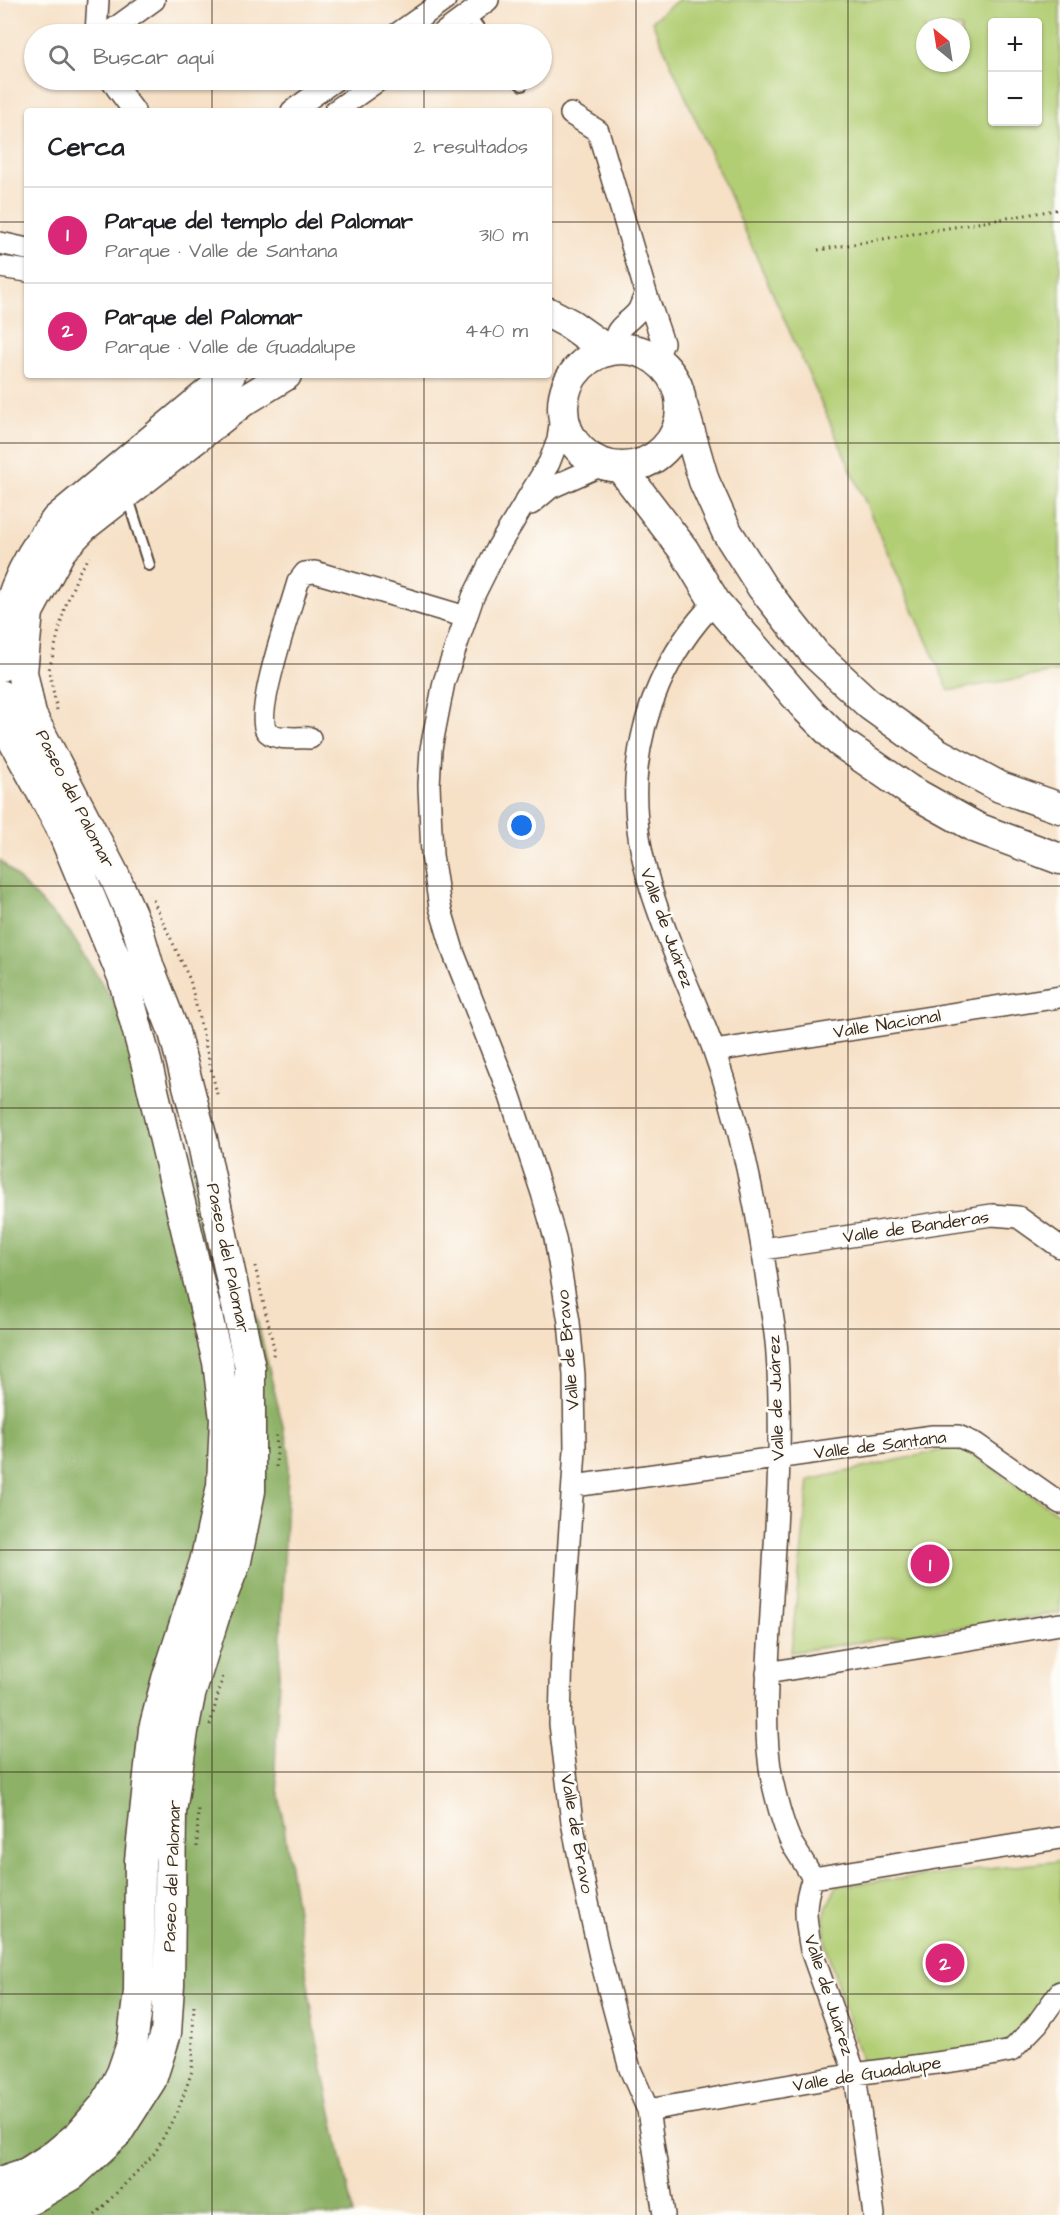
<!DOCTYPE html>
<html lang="es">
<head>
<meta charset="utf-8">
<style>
  body { margin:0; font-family:"Architects Daughter",sans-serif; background:#f2f2f2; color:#202124 }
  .controls { position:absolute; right:18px; top:18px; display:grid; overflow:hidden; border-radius:6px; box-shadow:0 2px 4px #0004 }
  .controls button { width:54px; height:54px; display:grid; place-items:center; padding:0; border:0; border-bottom:2px solid #e0e0e0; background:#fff; color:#202124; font:30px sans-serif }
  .compass { position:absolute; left:916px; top:18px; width:54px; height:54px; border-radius:50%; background:#fff; box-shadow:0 2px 4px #0004; rotate:330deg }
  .you { position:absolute; left:522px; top:826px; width:21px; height:21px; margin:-15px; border:4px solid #fff; border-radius:50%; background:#1a73e8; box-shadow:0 0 0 9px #1a73e833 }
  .badge { display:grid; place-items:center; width:39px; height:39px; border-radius:50%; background:#db2777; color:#fff; font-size:20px; font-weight:700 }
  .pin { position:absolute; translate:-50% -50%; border:3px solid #fff; box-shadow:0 2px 6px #0006 }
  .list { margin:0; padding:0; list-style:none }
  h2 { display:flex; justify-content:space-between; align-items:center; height:78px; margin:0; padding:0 24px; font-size:26px }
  h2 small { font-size:20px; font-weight:400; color:#757577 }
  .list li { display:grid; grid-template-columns:39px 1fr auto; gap:18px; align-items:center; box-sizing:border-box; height:96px; padding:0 24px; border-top:2px solid #e0e0e0 }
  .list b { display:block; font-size:22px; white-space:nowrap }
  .list p { margin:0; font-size:20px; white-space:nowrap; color:#757577 }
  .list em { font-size:20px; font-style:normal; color:#757577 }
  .icon { flex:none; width:33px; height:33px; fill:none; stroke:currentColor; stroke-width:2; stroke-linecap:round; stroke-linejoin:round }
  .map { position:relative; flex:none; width:1060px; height:2215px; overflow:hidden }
  .search { position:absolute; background:#fff; box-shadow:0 2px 4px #0004; left:24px; top:24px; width:528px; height:66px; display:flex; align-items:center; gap:15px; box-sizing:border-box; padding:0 21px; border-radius:33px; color:#757577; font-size:22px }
  .panel { position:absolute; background:#fff; box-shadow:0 2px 4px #0004; left:24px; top:108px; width:528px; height:270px; border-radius:6px }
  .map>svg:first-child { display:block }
  .green { fill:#b2ce74; stroke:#767c49; stroke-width:1.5; fill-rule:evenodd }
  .forest { fill:#8db166; stroke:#646e42; stroke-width:1.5 }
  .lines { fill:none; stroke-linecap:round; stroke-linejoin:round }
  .lane-casing { stroke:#574537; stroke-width:14 }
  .street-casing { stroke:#574537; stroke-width:24 }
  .secondary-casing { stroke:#574537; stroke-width:33 }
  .path { stroke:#574537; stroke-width:3; stroke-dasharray:1.5 4.5; stroke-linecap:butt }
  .lane { stroke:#fff; stroke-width:10 }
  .street { stroke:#fff; stroke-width:21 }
  .secondary { stroke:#fff; stroke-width:30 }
  .grid { fill:none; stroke:#3b2a1e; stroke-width:1.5; stroke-opacity:0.55 }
  .labels { text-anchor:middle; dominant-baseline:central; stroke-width:5; stroke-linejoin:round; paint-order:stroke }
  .street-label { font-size:18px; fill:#3b2a1e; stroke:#fdfcf7 }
</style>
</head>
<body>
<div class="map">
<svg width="1060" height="2215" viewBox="0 0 1060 2215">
  <rect width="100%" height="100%" fill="#fdfcf7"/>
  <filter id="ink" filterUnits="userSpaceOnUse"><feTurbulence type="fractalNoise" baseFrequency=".0167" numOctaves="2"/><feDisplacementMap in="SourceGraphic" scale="12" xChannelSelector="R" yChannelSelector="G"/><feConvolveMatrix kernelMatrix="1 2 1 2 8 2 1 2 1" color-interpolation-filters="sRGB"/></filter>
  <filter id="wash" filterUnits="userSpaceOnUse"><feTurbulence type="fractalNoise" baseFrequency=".008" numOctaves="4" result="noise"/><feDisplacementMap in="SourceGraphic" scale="24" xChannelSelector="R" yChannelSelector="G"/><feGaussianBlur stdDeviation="1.35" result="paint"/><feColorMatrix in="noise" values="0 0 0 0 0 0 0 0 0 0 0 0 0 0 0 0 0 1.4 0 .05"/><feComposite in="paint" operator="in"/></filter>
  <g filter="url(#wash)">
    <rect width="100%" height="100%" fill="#f6e0c6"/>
    <path class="green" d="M678,0h382v671l-111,20 -297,-670zM992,22h46v100h-46zM925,27h36v36h-36z
      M960,1446l100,69v98l-269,39 18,-172z
      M1060,1861v118l-47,66 -150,22 -37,-120 -2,-30 4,-13 9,-18z"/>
    <path class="forest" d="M0,860l69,71 88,140 90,209 42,170 -14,318 40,262 38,185h-353z"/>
  </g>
  <g filter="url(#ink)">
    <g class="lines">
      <defs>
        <path id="lane" d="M469,15l14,19
          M517,80l5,5
          M127,495l22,70"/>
        <path id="street" d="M96,34l2,-34
          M107,34l47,-34
          M397,34l48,-34
          M442,34l46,-34
          M111,80l23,31
          M292,111l43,-31
          M335,111l44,-31
          M571,114l27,17 48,162 17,50 -7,16
          M0,243l27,6
          M0,267l27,4
          M615,350c-2,-25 10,-23 23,-39 3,-5 5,-12 8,-18
          M562,409l-4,31 -9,23 -51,84 -25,50 -29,85 -13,67 -2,36 3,70 8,52 14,47 56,142 32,97 13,45 14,84 5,53 1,75 -13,199 -2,75 12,98 15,76 13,59 30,112 18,41 16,105
          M531,504l19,-16 52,-23
          M715,602c-47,48 -75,112 -79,179 -5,95 45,181 77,267 28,78 44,158 55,240 3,22 8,44 9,66 6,87 -1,173 -6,260 -3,54 -9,112 1,166 4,18 12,48 20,64 7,11 14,22 21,34 -11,27 -7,44 -2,72l44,124 19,141
          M310,738c-11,-1 -37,3 -44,-8 -11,-20 25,-123 32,-148l7,-9 10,-1 151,45
          M714,1051l346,-54
          M763,1249l229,-34 26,2 42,30
          M574,1486l359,-50h25l18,8 84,59
          M767,1673l293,-49
          M813,1878l247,-40
          M648,2110l207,-36 126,-17 30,-6 26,-27 23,-32"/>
        <path id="secondary" d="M549,313l21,11 38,27
          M563 408a59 59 0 1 1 118 0a59 59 0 1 1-118 0Z
          M682,405l22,76 23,51 35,55 53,67 55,51 67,48 63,34 60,21
          M621,468l62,81 32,53 92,107 33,33 69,48 68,38 83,31
          M0,666c3,-57 20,-101 56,-146l174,-145
          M0,695l7,34 53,96 63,152 23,84 72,301 7,57 -3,67 -17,76 -38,117 -13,50 -14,131 -1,132 -7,52 -10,29 -16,31 -27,31 -24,20 -28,18 -27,9
          M0,2208l31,-9 41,-24 45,-42 34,-53 15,-47 3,-48 2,-173 12,-81 7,-36 25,-81 21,-53 14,-70v-123l-48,-229 -28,-107 -25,-64 -11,-38 -24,-55 -83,-160 -9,-43 6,-60 33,-62 23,-24 158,-124 44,-27"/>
      </defs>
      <use href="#lane" class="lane-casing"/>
      <use href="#street" class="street-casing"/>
      <use href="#secondary" class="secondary-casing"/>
      <path class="path" d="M818,250l242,-41
        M57,710l-8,-40 16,-63 14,-35 11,-15
        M153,900l37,80 28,118
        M255,1266l19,82 -1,8
        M276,1467l1,-14 -1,-22
        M210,1725l13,-49
        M197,1847l1,-41
        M95,2215l60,-62 24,-45 13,-37 2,-68"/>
      <use href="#lane" class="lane"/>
      <use href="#street" class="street"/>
      <use href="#secondary" class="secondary"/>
    </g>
  </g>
  <path class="grid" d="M212,0v34M424,0v34M636,0v2215M848,0v2215M212,80v31M424,80v31M0,222h27M549,222h511M212,375v1840M424,375v1840M0,443h1060M0,664h1060M0,886h1060M0,1108h1060M0,1329h1060M0,1550h1060M0,1772h1060M0,1994h1060"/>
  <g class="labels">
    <g class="street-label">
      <text transform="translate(75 799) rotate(63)">Paseo del Palomar</text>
      <text transform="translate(667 928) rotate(70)">Valle de Juárez</text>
      <text transform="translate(887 1024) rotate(-9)">Valle Nacional</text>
      <text transform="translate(916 1227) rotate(-8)">Valle de Banderas</text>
      <text transform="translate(228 1258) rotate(78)">Paseo del Palomar</text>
      <text transform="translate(568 1350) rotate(-95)">Valle de Bravo</text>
      <text transform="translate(776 1398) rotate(-92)">Valle de Juárez</text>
      <text transform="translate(880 1445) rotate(-7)">Valle de Santana</text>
      <text transform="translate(577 1834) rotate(80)">Valle de Bravo</text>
      <text transform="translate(172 1876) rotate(-88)">Paseo del Palomar</text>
      <text transform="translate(829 1995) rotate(72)">Valle de Juárez</text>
      <text transform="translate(867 2074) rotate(-9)">Valle de Guadalupe</text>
    </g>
  </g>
</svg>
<div class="controls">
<button>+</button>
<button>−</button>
</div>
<svg class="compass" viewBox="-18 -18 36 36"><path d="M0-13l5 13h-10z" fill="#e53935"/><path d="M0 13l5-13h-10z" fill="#757577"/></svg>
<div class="you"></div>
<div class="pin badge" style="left:930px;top:1564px">1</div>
<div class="pin badge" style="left:945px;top:1963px">2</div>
<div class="search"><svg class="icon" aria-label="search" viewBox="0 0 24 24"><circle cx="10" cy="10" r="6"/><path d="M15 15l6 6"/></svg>Buscar aquí</div>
<section class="panel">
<h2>Cerca<small>2 resultados</small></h2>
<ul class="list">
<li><span class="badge">1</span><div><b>Parque del templo del Palomar</b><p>Parque · Valle de Santana</p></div><em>310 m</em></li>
<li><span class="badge">2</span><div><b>Parque del Palomar</b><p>Parque · Valle de Guadalupe</p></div><em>440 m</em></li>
</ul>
</section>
</div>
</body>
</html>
